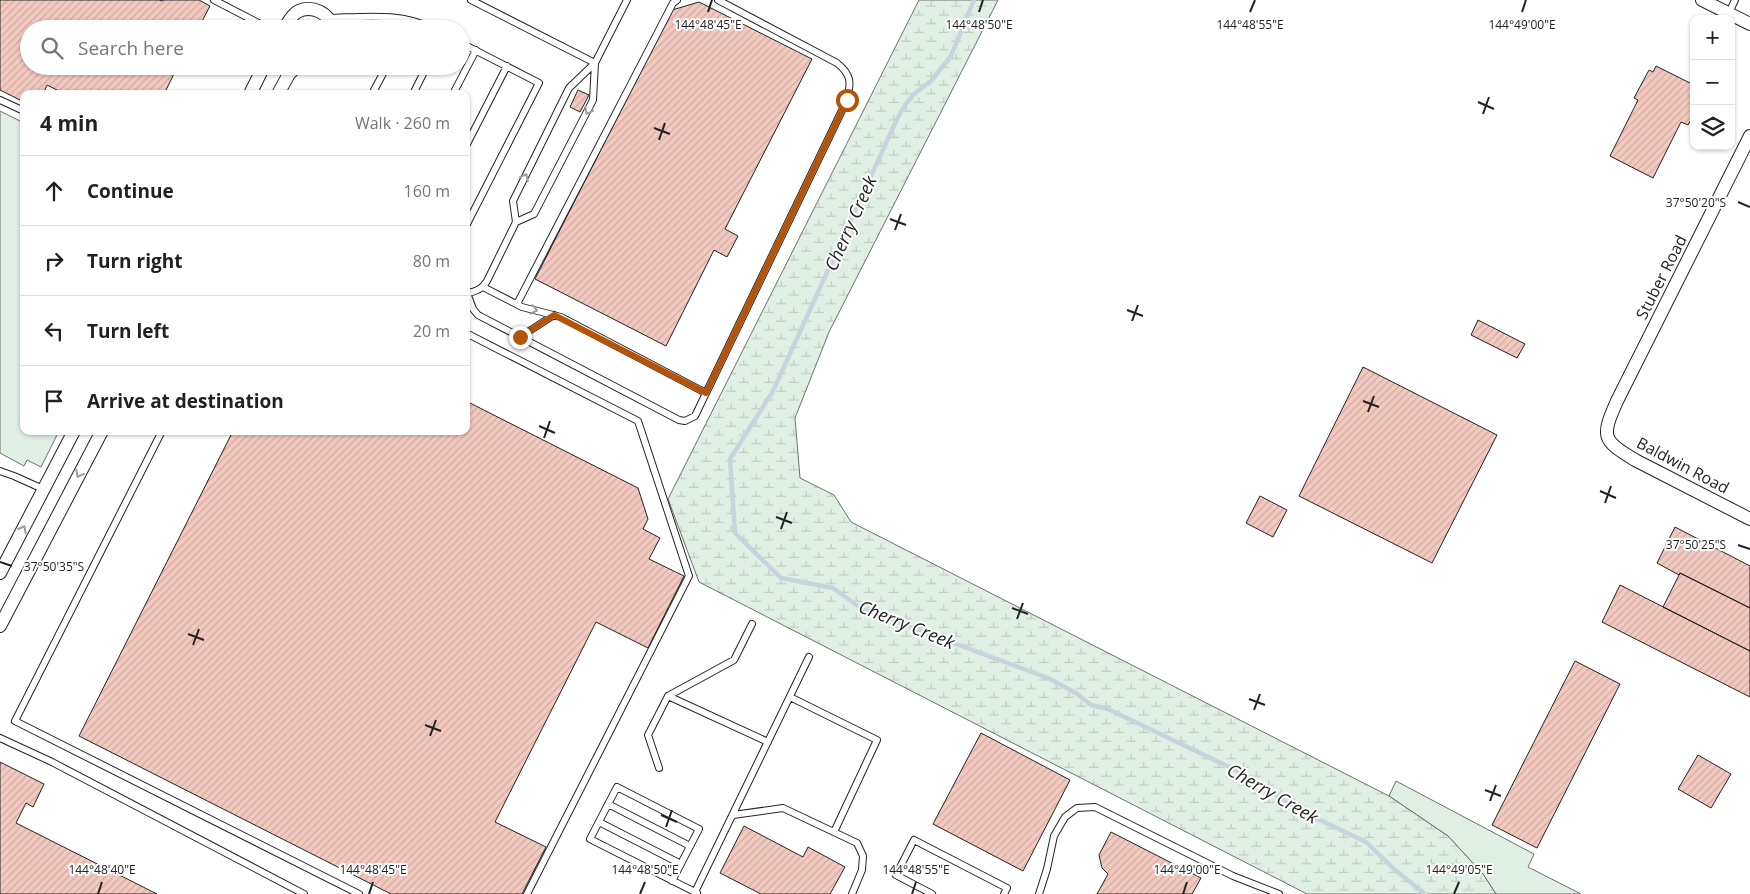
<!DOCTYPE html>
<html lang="en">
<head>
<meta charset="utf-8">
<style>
  body { margin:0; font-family:"Open Sans",sans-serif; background:#f2f2f2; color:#202124 }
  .controls { position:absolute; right:15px; top:15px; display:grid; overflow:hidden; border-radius:10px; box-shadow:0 1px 4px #0004 }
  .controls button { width:45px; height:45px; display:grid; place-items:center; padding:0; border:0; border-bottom:1px solid #e0e0e0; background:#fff; color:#202124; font:25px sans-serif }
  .stop { position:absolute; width:15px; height:15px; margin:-11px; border:4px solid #b45309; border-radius:50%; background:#fff }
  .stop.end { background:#b45309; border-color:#fff; box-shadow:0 1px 5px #0008 }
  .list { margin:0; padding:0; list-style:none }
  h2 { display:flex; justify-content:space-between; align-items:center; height:65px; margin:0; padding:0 20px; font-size:21px }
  h2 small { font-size:16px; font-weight:400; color:#757577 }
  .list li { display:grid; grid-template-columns:32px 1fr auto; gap:15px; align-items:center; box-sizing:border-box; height:70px; padding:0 20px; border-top:1px solid #e0e0e0 }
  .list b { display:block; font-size:19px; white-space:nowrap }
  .list em { font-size:16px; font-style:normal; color:#757577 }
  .icon { flex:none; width:28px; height:28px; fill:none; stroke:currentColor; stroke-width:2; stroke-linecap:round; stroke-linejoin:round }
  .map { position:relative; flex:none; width:1750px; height:894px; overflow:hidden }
  .search { position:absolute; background:#fff; box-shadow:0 1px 4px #0004; left:20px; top:20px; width:450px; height:55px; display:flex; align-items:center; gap:12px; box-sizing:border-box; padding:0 18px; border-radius:28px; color:#757577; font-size:19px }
  .panel { position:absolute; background:#fff; box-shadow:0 1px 4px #0004; left:20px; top:90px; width:450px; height:345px; border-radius:10px }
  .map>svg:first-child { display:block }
  .green { fill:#e0efe3; stroke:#6f6f6f }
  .wetland { fill:url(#wetland-marsh); stroke:#6f6f6f }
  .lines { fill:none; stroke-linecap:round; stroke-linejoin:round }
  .stream { stroke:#c7d3dd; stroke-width:4.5 }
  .building { fill:url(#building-hatch); stroke:#222 }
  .service-casing { stroke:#222; stroke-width:8 }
  .minor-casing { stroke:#222; stroke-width:14 }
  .service { stroke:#fff; stroke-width:6 }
  .minor { stroke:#fff; stroke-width:12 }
  .oneway { stroke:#9c9c9c }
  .route { stroke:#b45309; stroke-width:6 }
  .ticks { fill:none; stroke:#222; stroke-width:2 }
  .labels { text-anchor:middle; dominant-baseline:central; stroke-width:4; stroke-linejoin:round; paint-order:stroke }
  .street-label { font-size:16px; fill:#222; stroke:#fff }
  .water-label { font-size:18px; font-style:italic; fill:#222; stroke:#fff }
  .ticks-label { font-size:12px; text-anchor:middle; fill:#222; stroke:#fff; stroke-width:4; stroke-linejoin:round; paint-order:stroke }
</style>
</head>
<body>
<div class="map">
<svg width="1750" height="894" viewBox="0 0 1750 894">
  <defs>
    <pattern id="wetland-marsh" width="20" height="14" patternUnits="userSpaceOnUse" patternTransform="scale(1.25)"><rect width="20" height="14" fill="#e0efe3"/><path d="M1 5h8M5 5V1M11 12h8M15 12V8" fill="none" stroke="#c0cdc2"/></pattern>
    <pattern id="building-hatch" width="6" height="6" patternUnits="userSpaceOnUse" patternTransform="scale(1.25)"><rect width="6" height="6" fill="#f3c9c0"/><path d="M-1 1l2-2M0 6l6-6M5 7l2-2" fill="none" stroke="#d0aca5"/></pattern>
  </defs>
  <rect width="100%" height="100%" fill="#fff"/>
  <path class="green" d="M0,111l24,12v308h35l-18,36 -14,-7 -3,6 -24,-13z
    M1396,781l138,73 -6,13 53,27h-85l-13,-20 -35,-38 -59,-40z"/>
  <path class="wetland" d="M919,0h79l-169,332 -34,86 5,60 34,17 17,27 538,274 59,40 35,38 13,20h-189l-608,-312 -31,-83z"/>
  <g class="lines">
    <path class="stream" d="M974,0l-23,56 -20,25 -16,12 -10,12 -8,14 -124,272 -43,68 5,74 46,45 52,10 29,21 186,69 28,15 15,12 17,4 140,67 51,34 67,32 28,27 31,25"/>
  </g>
  <path class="building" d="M0,0h159l3,1 1,-1h36l11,6 -12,23h-169v37h149l-14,28h-99l-18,-9 -4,9h-19v8l-24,-12z
    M699,2l113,57 -87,170 13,7 -11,21 -13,-7 -48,96 -131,-67 137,-269z
    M1656,66l38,19v29l-6,11 -7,-3 -28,56 -43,-22 28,-56 -4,-2 15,-28 4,2z
    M578,90l11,5 -9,17 -10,-5z
    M1478,320l47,24 -8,14 -46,-23z
    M1363,367l134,68 -65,128 -133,-67z
    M466,401l172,87 10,31 -5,10 17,9 -11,21 35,17 -36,72 -52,-26 -101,200 51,25 -24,47h-131l-312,-158 154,-305h233z
    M1260,496l27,14 -14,27 -27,-14z
    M1675,527l75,39v42l-70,-35 -1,2 -22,-12z
    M1680,573l70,35v43l-87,-44z
    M1620,585l130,66v46l-148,-75z
    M1575,661l45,23 -83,164 -45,-23z
    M981,733l89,47 -47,91 -90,-47z
    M1698,755l33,19 -20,34 -33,-19z
    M0,762l44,22 -11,23 -7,-4 -10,20 141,71h-157z
    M744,826l59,31 5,-10 37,20 -15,27h-69l-41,-21z
    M1111,832l90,46 -9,16h-95l11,-20 -6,-6 -3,-13z"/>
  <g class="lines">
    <defs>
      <path id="service" d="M214,0l56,29
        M471,0l124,63 32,-63
        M1729,13l6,-13
        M329,18c36,-1 72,-6 105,11
        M461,43l78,40 -73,143
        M372,94l15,-28
        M413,94l14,-28
        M453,94l23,-44
        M0,100l24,11
        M466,146l41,-80
        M516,222l18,-8 59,-114 2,-37
        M483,287l39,20 39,10 145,76
        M466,293c10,-1 16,-4 21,-12l29,-59 -3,-21 56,-113 26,-25
        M467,293l6,16 5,6 201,105 6,1 10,-5 152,-316c4,-17 5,-25 -10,-37l-119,-63
        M517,304l156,-301 4,-3
        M466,333l172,88 51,155 -162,318
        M520,337l34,-22
        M162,431l-147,290 344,173
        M0,471l14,5 29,13
        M668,696l100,46
        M790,697l87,43 -43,92
        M0,738l52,24 252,132
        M659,768l-11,-33 20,-39 66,-36 18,-36
        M608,804l82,42
        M733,815l50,-7 74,35 6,13 -1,14 -10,24
        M599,822l82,42
        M672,881l27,-52 -82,-42 -27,52 105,53
        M697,893l-2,-1 114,-235
        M932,894l-36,-19 18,-35 93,48 -3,6
        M1039,894l8,-25 7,-33 11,-19 12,-9 18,-1 138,69 46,18"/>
      <path id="minor" d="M1702,0l48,24
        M284,29c4,-6 7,-13 13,-17 14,-8 34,1 35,17
        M250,94l14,-28
        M278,94l11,-20 8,-8
        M1750,136l-133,265c-16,36 -15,39 18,59l115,59
        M0,573l74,-142
        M0,626l102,-195"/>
    </defs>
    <use href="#service" class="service-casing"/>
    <use href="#minor" class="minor-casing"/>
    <use href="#service" class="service"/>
    <use href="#minor" class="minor"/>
  </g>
  <defs><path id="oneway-chevron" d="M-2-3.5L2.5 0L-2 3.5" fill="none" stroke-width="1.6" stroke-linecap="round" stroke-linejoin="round" transform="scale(1.25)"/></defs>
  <g class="oneway">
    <use href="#oneway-chevron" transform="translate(588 111) rotate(117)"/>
    <use href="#oneway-chevron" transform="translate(525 177) rotate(-64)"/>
    <use href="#oneway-chevron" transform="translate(534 310) rotate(13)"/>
    <use href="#oneway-chevron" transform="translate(79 474) rotate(118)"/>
    <use href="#oneway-chevron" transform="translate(23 529) rotate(-62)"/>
  </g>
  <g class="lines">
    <path class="route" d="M520,337l34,-22 152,78 141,-293"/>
  </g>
  <path class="ticks" d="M708,12l4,-12M979,12l4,-12M1250,12l5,-12M1522,12l4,-12M1478,102l16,7M1483,114l6,-17M654,128l16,6M659,140l6,-17M1738,202l12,5M890,219l16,6M895,230l6,-16M1127,310l16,6M1132,321l6,-16M1363,401l16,6M1368,412l6,-16M539,426l16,7M544,438l6,-17M1600,491l16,7M1605,503l6,-17M776,517l16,6M781,529l6,-17M1738,545l12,4M0,562l12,4M1012,608l16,6M1017,619l6,-16M188,634l16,6M193,645l6,-16M1249,699l16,6M1254,710l6,-16M425,725l16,6M430,736l6,-16M1485,790l16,6M1490,801l6,-16M661,815l16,7M666,827l6,-17M98,894l4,-12M369,894l4,-12M640,894l5,-12M912,894l4,-12M1183,894l4,-12M1454,894l5,-12"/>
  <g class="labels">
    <g class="street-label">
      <text transform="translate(1661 277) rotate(-63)">Stuber Road</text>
      <text transform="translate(1683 465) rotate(28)">Baldwin Road</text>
    </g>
    <g class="water-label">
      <text transform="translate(850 223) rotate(-66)">Cherry Creek</text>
      <text transform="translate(907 624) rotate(22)">Cherry Creek</text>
      <text transform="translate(1273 793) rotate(30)">Cherry Creek</text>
    </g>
  </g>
  <g class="ticks-label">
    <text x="1522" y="29">144°49'00"E</text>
    <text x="708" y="29">144°48'45"E</text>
    <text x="979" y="29">144°48'50"E</text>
    <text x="1250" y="29">144°48'55"E</text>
    <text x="1696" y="207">37°50'20"S</text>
    <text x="1696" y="549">37°50'25"S</text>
    <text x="54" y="571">37°50'35"S</text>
    <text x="102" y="874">144°48'40"E</text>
    <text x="373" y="874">144°48'45"E</text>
    <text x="645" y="874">144°48'50"E</text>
    <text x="916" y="874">144°48'55"E</text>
    <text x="1187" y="874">144°49'00"E</text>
    <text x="1459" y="874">144°49'05"E</text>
  </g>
</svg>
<div class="controls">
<button>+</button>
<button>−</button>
<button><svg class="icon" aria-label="layers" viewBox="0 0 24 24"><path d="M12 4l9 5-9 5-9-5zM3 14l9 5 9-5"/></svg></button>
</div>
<div class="stop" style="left:847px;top:100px"></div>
<div class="stop end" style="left:520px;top:337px"></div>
<div class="search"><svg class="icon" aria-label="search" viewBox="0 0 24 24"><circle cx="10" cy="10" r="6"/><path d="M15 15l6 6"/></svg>Search here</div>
<section class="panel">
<h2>4 min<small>Walk · 260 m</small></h2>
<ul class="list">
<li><svg class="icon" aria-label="ahead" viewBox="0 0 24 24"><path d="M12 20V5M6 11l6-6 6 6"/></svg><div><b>Continue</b></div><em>160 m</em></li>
<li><svg class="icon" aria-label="right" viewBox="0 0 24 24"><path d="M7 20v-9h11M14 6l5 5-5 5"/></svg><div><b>Turn right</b></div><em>80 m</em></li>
<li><svg class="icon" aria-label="left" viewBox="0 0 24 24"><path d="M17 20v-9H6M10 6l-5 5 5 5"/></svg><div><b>Turn left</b></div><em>20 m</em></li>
<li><svg class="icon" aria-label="arrive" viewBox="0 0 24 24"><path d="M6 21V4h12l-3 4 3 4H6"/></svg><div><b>Arrive at destination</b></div></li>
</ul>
</section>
</div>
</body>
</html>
